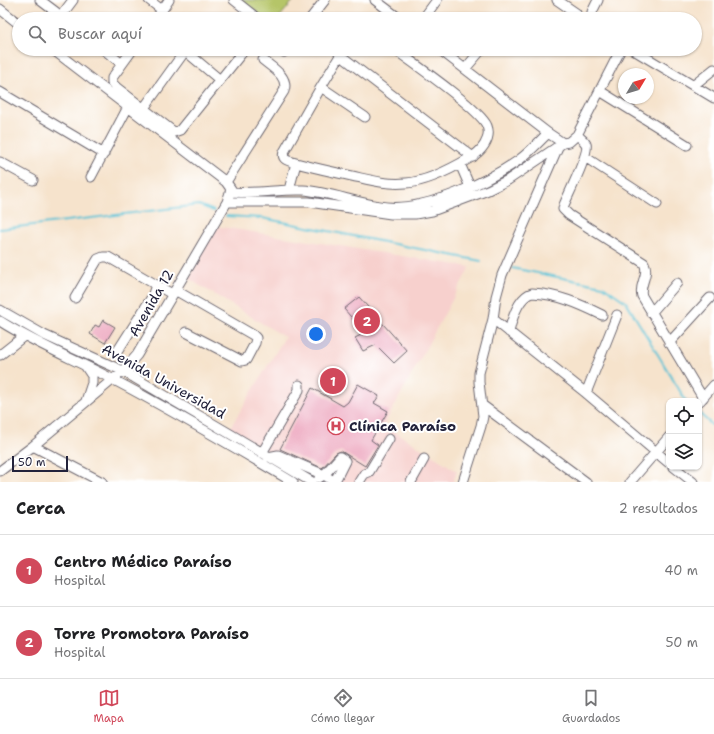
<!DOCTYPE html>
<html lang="es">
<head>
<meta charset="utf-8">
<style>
  body { margin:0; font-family:"Shantell Sans",sans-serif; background:#f6f6f6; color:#202124 }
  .controls { position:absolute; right:12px; bottom:12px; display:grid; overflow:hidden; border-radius:8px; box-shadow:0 1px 3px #0004 }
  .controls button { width:36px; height:36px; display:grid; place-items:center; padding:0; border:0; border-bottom:1px solid #e0e0e0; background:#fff; color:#202124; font:20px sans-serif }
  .compass { position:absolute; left:618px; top:68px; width:36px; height:36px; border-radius:50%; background:#fff; box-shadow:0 1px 3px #0004; rotate:52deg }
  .scale { position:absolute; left:12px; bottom:10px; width:56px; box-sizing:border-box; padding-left:4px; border:2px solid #22223b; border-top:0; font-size:11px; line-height:14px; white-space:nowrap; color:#22223b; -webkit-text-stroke:3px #fff; paint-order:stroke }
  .you { position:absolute; left:316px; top:334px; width:14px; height:14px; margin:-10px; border:3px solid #fff; border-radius:50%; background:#1a73e8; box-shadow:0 0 0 6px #1a73e833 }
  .badge { display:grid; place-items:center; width:26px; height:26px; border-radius:50%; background:#d1495b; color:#fff; font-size:13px; font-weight:700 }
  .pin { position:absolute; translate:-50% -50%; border:2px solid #fff; box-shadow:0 1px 4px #0006 }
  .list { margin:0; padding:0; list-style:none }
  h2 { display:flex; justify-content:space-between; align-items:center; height:52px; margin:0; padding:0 16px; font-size:17px }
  h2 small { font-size:13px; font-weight:400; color:#757577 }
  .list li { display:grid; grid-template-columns:26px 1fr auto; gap:12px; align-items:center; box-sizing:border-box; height:72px; padding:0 16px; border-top:1px solid #e0e0e0 }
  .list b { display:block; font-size:15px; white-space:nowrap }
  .list p { margin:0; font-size:13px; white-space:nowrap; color:#757577 }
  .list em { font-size:13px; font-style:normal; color:#757577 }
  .icon { flex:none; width:22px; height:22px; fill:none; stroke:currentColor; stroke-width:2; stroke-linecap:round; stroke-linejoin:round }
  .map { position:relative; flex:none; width:714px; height:482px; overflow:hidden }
  .search { position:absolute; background:#fff; box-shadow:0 1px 3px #0004; left:12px; right:12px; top:12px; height:44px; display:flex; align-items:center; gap:10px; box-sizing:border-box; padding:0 14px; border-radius:22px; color:#757577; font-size:15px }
  .sheet { height:196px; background:#fff }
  nav { display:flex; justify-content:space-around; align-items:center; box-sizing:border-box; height:56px; border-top:1px solid #e0e0e0; background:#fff; font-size:11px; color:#757577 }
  nav a { display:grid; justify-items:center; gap:2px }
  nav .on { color:#d1495b }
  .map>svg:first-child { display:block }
  .built { fill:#f7d0cd }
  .green { fill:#b5c568; stroke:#6c7452 }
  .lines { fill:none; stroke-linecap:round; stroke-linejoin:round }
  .stream { stroke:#59c2d6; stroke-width:2 }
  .building { fill:#eda7bf }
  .minor-casing { stroke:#6c666e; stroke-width:11 }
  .minor { stroke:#fff; stroke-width:9 }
  .labels { text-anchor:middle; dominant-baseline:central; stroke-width:4; stroke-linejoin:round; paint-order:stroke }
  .street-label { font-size:14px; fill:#22223b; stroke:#fff }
  .poi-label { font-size:14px; font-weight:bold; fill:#22223b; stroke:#fff; text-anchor:start }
</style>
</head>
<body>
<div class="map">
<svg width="714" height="482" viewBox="0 0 714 482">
  <rect width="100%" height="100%" fill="#fff"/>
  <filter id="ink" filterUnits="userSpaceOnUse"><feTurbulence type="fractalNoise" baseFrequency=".025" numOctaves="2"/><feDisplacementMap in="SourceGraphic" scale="8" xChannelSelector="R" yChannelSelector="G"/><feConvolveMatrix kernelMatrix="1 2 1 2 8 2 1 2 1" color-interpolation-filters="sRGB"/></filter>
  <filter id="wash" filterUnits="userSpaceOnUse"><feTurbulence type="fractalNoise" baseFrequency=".012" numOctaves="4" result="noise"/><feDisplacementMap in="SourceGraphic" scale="16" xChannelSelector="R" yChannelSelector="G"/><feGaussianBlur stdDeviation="0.9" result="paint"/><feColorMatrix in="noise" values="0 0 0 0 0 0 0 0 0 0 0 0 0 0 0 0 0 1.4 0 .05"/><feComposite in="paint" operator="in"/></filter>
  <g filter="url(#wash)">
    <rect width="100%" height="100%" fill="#f6e3cc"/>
    <path class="built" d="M215,226l255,41 -86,158 73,46 -4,11h-133l-90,-54 55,-91 -96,-58z"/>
    <path class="green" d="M241,0h53l-16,19h-12z"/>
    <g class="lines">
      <path class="stream" d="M226,216l36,2 219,43
        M0,229l199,-24 15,6
        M512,268l91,18 23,16 60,99
        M699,413l15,14"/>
    </g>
    <g id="blocks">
      <path class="building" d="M359,297l48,54 -13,12 -18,-18 -13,6 -8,-13 10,-5 -21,-24z
        M103,320l12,7 -10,16 -15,-9 5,-9 4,2z
        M358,384l21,12 -5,7 14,8 -17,29 7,5 -13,21 -24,-15 -5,2 -14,15 -42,-19 32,-61 31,18 5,-4z"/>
    </g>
  </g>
  <g filter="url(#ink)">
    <use href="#blocks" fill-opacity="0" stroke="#6c666e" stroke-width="1"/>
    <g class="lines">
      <defs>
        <path id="minor" d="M40,0l25,19
          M149,0l13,10
          M234,0l24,19
          M375,0l25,19
          M557,0l19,13
          M0,9l19,15
          M61,16l12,-16
          M156,19l13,-19
          M310,19l15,-19
          M423,19l14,-19
          M593,19l-1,-7 6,-12
          M103,49l19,15
          M133,49l-21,29v5l4,4 58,45 6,-2 65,-81
          M183,49l37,31
          M344,49l-23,38 -37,65c-3,8 5,9 12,11 19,5 37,9 56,13 18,4 35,9 54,7 20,-1 47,-15 64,-25 11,-6 22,-19 17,-32 -6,-16 -75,-64 -93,-77
          M439,49l109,84 15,10 6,-1 8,-7 44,-86
          M632,49l82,49
          M284,52l2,-3
          M340,55l133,102
          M465,69l17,-20
          M694,85l20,-16
          M321,87l44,30
          M600,91l87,54
          M0,92l104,62
          M144,108l41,-57
          M577,135c3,3 7,5 9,9 4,8 -18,51 -22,61l-1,4 6,6 75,48c6,12 -6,22 -2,33l61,102
          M585,157l72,47
          M0,162l33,18
          M460,164l10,23
          M91,177l37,-70
          M226,182l58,-91c5,-14 -11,-23 -21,-31
          M289,190l7,-27
          M230,192c25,2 49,-3 73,-2 28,2 55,14 84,17 39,4 100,-25 132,-47 11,-8 20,-18 29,-27
          M227,202h82l82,12h24l17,-3 56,-21 20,-10 55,-37
          M175,290l78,45 3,3 -1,5 -9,17 -4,1 -56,-29
          M75,298l23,-39 5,-2h5l64,37
          M0,310l44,25 79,36 189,111
          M651,313l26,-30
          M493,319l93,74 83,70
          M0,321c36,23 76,39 114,59 61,32 120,67 179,102
          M509,332c3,-13 9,-35 23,-39 25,1 48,11 70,22
          M669,343l41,-45
          M117,352l35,-55 4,-12
          M0,355l24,-19
          M586,393l31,-78
          M86,401l6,-18v-7l-6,-9
          M700,401l14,-16
          M482,405l104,77
          M33,446l69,36
          M262,453l37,-63v-5
          M268,457l10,-2 46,20 11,7
          M674,467l19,15
          M0,471l33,-25 90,-75 14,-16 90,-153 4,-13 -5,-7 -174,-133
          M319,478l5,-3 16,-18 3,2 2,2 -10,20
          M359,482l5,-8 5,-2 20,-33
          M411,482l13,-23
          M463,482l18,-56 2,-10 -4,-34v-9l14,-54 3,-22 6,-22 56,-128
          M630,482l39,-45"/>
      </defs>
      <use href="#minor" class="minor-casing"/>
      <use href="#minor" class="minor"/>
    </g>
  </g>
  <defs>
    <symbol id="hospital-ring" viewBox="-11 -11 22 22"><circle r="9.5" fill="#fff" stroke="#d1495b" stroke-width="1.5"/><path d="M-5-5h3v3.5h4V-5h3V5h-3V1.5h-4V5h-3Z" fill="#d1495b"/></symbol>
  </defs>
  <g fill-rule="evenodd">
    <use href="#hospital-ring" x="326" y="416" width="20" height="20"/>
  </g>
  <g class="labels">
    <g class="street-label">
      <text transform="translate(151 303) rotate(-60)">Avenida 12</text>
      <text transform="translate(164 381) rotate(29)">Avenida Universidad</text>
    </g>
    <g class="poi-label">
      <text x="349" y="426">Clínica Paraíso</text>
    </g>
  </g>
</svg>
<div class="controls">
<button><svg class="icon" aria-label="locate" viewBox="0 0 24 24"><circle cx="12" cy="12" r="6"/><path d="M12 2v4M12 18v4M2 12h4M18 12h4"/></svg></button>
<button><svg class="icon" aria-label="layers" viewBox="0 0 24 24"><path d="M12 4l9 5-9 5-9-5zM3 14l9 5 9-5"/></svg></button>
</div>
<svg class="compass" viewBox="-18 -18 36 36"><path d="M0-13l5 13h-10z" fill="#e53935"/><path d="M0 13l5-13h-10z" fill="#757577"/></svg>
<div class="scale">50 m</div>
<div class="you"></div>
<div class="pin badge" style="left:333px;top:381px">1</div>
<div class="pin badge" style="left:367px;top:321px">2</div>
<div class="search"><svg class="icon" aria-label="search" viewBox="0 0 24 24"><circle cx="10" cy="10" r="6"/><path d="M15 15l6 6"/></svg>Buscar aquí</div>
</div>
<section class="sheet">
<h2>Cerca<small>2 resultados</small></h2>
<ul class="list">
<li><span class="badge">1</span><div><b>Centro Médico Paraíso</b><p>Hospital</p></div><em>40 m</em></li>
<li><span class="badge">2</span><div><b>Torre Promotora Paraíso</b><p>Hospital</p></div><em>50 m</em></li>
</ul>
</section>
<nav>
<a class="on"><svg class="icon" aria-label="map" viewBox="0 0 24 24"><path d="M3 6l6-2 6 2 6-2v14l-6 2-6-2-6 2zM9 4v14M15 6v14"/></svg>Mapa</a>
<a><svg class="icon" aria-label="directions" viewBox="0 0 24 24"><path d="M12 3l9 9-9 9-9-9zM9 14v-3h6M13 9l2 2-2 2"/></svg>Cómo llegar</a>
<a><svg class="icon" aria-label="saved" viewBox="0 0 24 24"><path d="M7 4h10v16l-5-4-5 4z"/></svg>Guardados</a>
</nav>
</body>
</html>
